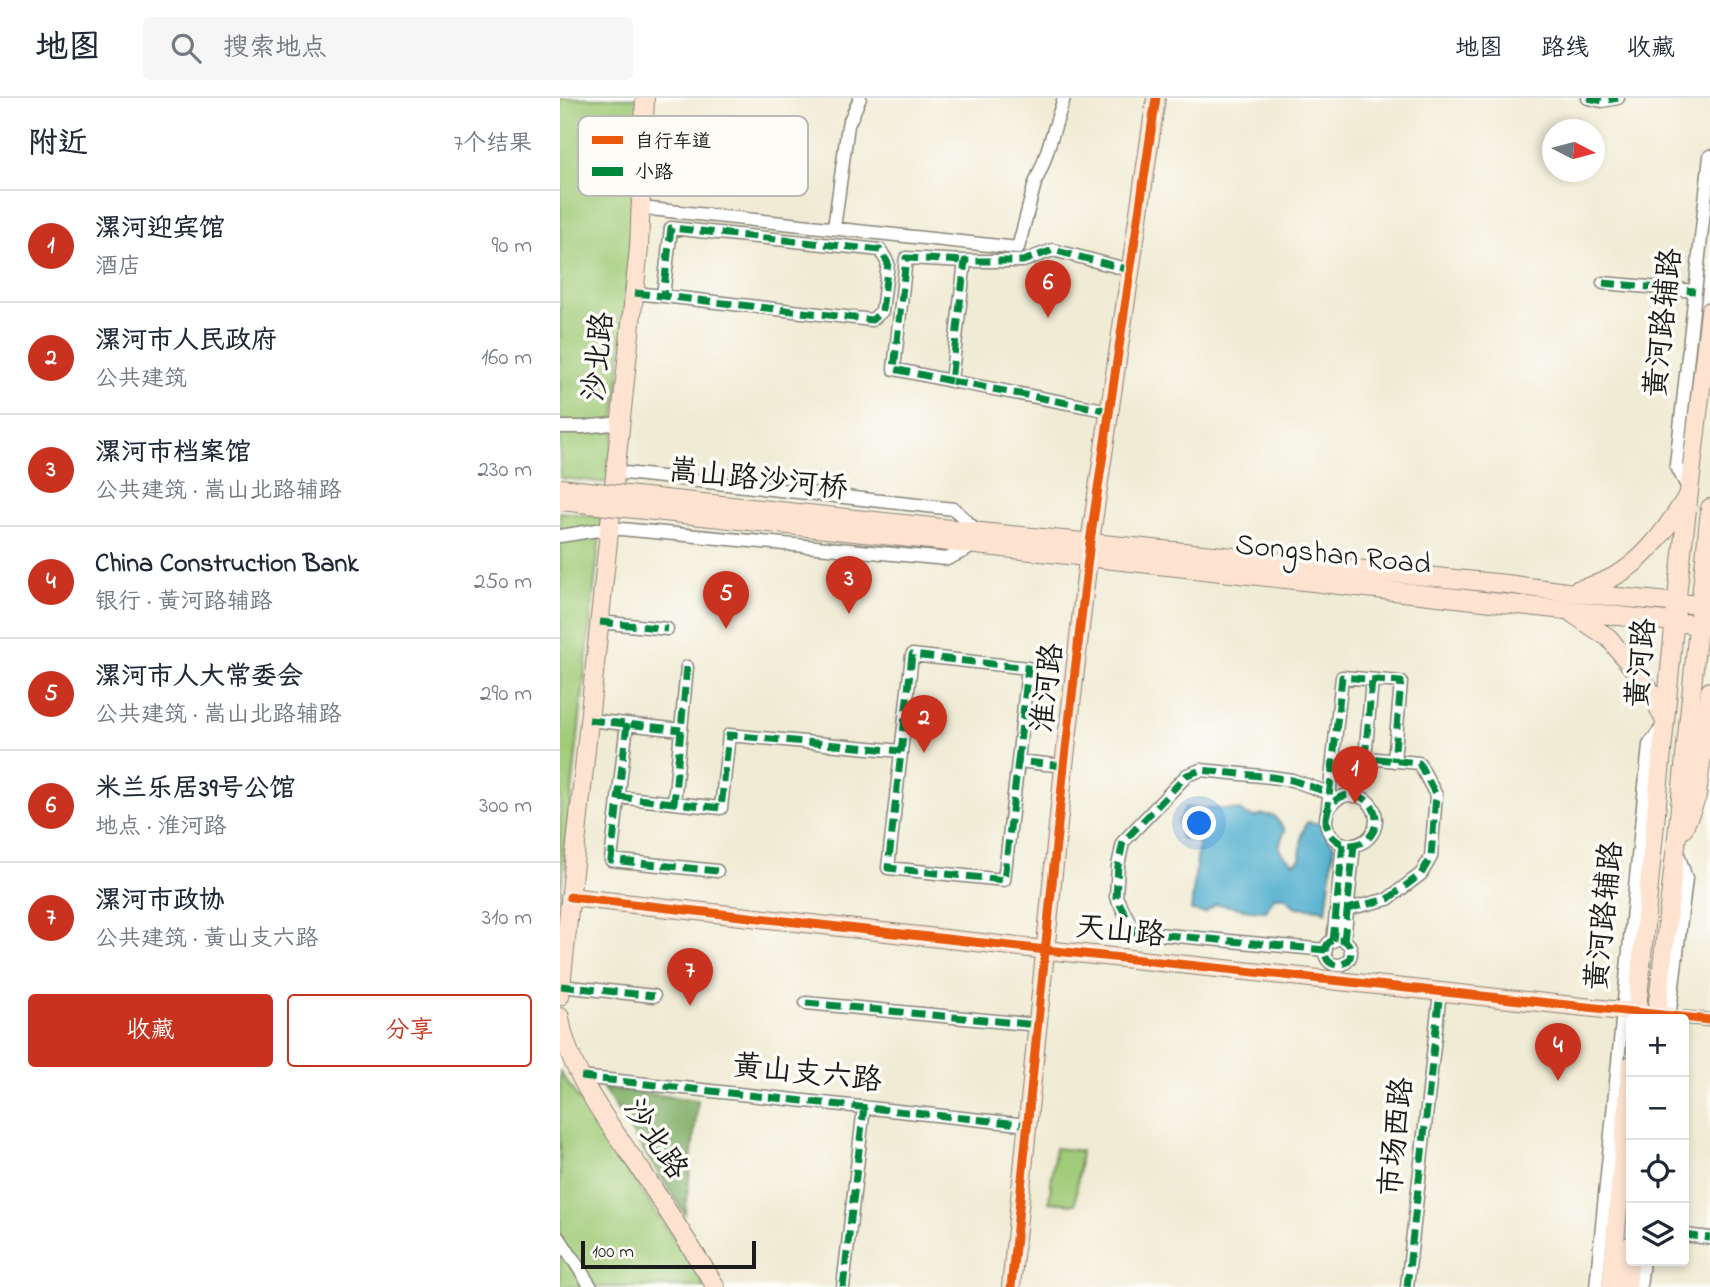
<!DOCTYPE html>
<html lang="zh">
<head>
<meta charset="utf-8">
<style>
  body { margin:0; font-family:"Indie Flower","LXGW WenKai TC",sans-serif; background:#f6f6f7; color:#1f2937 }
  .controls { position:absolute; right:21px; bottom:21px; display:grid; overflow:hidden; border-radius:7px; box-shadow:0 4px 10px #0003 }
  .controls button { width:63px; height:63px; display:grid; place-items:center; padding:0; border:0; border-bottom:2px solid #e0e1e3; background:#fff; color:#1f2937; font:35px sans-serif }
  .compass { position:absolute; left:982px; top:21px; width:63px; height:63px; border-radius:50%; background:#fff; box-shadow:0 4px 10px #0003; rotate:96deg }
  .scale { position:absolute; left:21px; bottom:18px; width:175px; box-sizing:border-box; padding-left:7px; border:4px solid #1c1c1c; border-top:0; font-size:19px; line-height:24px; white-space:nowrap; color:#1c1c1c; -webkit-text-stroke:5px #fdfcf7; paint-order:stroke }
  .you { position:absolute; left:640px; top:726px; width:24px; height:24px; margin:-18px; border:5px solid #fff; border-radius:50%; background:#1a73e8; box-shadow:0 0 0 10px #1a73e833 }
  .badge { display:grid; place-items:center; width:46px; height:46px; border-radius:50%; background:#c8321e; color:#fff; font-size:23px; font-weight:700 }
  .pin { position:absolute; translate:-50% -58px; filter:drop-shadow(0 2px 4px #0008) }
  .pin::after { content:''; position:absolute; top:37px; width:24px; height:21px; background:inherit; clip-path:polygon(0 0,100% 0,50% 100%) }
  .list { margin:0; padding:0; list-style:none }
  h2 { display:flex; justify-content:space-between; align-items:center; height:91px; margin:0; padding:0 28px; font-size:30px }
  h2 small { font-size:23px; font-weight:400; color:#747a83 }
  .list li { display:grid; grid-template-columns:46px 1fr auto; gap:21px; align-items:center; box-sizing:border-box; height:112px; padding:0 28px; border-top:2px solid #e0e1e3 }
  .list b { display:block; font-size:26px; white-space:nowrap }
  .list p { margin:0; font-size:23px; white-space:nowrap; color:#747a83 }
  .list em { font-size:23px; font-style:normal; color:#747a83 }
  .actions { display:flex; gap:14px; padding:21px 28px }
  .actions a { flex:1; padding:16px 0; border:2px solid #c8321e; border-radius:7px; text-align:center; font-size:24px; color:#c8321e }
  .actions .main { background:#c8321e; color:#fff }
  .icon { flex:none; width:38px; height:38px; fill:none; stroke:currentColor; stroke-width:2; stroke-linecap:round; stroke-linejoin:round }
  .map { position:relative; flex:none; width:1150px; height:1189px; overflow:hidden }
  header { display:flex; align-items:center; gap:42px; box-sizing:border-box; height:98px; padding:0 35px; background:#fff; border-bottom:2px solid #e0e1e3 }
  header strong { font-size:33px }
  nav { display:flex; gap:38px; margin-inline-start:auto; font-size:24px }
  .search { width:490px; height:63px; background:#f6f6f7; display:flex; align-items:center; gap:18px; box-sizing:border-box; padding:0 24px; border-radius:7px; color:#747a83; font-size:26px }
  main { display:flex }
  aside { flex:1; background:#fff }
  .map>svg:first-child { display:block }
  .green { fill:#a0cb78; stroke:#5e744a; stroke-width:2 }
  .forest { fill:#80af68; stroke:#4e6642; stroke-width:2 }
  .water { fill:#4faece; stroke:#366575; stroke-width:2 }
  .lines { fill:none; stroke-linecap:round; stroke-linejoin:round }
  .street-casing { stroke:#868478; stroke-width:15 }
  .secondary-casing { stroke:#868478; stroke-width:20 }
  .street { stroke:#fff; stroke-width:12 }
  .secondary { stroke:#fee3d1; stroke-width:18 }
  .secondary-bridge-casing { stroke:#868478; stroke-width:20; stroke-linecap:butt }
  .secondary-bridge { stroke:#fee3d1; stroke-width:18 }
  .quiet { stroke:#00873e; stroke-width:7; stroke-dasharray:14 7; stroke-linecap:butt }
  .cycleway-casing { stroke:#fdfcf7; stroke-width:13 }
  .cycleway { stroke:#e8590c; stroke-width:9 }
  .labels { text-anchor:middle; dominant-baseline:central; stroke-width:7; stroke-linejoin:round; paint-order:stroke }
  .street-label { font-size:30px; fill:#1c1c1c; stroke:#fdfcf7 }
  .key { fill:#fdfcf7; stroke:#bab9b5; stroke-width:2 }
  .key-label { font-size:19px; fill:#1c1c1c }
</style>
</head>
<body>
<header>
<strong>地图</strong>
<div class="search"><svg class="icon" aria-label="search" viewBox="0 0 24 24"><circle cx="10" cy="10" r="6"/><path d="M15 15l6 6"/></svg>搜索地点</div>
<nav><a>地图</a><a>路线</a><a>收藏</a></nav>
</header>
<main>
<aside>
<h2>附近<small>7个结果</small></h2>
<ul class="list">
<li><span class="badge">1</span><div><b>漯河迎宾馆</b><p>酒店</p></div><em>90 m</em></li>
<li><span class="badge">2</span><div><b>漯河市人民政府</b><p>公共建筑</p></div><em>160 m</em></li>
<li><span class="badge">3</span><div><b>漯河市档案馆</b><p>公共建筑 · 嵩山北路辅路</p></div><em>230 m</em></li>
<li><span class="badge">4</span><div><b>China Construction Bank</b><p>银行 · 黄河路辅路</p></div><em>250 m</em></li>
<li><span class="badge">5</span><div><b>漯河市人大常委会</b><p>公共建筑 · 嵩山北路辅路</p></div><em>290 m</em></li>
<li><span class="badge">6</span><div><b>米兰乐居39号公馆</b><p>地点 · 淮河路</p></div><em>300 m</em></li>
<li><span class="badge">7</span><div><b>漯河市政协</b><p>公共建筑 · 黄山支六路</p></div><em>310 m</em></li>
</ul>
<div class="actions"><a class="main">收藏</a><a>分享</a></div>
</aside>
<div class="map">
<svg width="1150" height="1189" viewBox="0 0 1150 1189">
  <rect width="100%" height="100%" fill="#fdfcf7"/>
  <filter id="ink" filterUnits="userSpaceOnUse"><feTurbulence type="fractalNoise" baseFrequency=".0143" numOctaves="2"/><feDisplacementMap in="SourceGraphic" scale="14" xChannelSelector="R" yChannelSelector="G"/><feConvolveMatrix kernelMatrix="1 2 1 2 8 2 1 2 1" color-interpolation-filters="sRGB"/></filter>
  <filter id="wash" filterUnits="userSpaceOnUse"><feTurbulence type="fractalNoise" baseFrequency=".00686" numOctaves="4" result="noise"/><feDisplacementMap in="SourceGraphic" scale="28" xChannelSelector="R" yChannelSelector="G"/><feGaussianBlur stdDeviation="1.57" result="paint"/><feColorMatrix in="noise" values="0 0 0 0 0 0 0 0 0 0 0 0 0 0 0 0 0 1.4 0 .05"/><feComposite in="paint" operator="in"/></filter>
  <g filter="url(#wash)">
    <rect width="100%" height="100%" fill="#f0ebd4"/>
    <path class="green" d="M0,0h80l-14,209 -17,176 -49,-5z
      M0,414l42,5 -42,384z
      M0,974l127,186 19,29h-146z
      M495,1050l26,3 -6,53 -26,-2z"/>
    <path class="forest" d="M43,990l95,12 -13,114z"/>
    <path class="water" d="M625,709l54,3 8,5 9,2 6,-3 12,2 11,14c-1,3 -3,7 -4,10 -5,11 5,17 13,23l6,-4 2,-25 5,-12 17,2 3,13 7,8 -8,68 -5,-4 -26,-2 -10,-10h-11l-8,14c-17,0 -33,-5 -50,-7l-11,9 -14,-2 8,-70 -18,-3 -3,-17z"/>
  </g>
  <g filter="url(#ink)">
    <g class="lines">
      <defs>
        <path id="street" d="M1028,0l14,3 16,-3
          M81,110l377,40 17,-65 8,-19 21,-66
          M274,130l14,-103 12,-27
          M1043,185l92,8
          M75,195l28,3 209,24 10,-9 6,-48 -8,-13 -209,-22 -8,68
          M391,283l-57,-12 12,-111 59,3
          M550,313l-159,-30 14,-120h58l30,-11 77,20
          M0,329h23l38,-4
          M56,374l338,37 23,22
          M1129,392l-13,-25 34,-309
          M0,438l50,-8 337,31 29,-14
          M40,524l67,7
          M127,569l-13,136 47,5 8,-73 172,16
          M29,622l92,10
          M67,626l-16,136 106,11
          M805,660l7,-78
          M458,663l10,-93 -116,-13 -24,213 116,12 14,-119 46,5
          M766 722a25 25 0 1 1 50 0a25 25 0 1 1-50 0Z
          M58,699l56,6
          M767,717l15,-138 59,5 -7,79
          M787,811l41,-10 33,-25 10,-17 5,-62 -17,-32 -62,-6 -3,39
          M765 854a13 13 0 1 1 26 0a13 13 0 1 1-26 0Z
          M773,843l10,-97
          M784,843l10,-96
          M766,852l-191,-18 -19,-35 2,-31 5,-24 64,-67 14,-5 70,7 21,3 37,13
          M1,888l93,10
          M246,905l232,22
          M1109,918l41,4
          M1109,921l17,-141 -8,-24
          M21,979l447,48
          M1124,1137l26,3
          M0,1141l31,48
          M283,1189l21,-180
          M847,1189l33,-295
          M1036,1189l53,-542 14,-19
          M1080,1189l3,-26"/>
        <path id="secondary" d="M391,431l555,55 61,8 143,14
          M389,444l761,84
          M1017,492c11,-3 22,-6 32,-11 34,-15 58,-51 77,-81
          M1013,516l36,24 40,51 16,32
          M1123,732l14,-34 13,-105
          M10,799l476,53 623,66
          M0,898l79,-748 6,-150
          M0,919c7,54 53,112 83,156 25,38 49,76 73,114
          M1076,921l42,-432 32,-276
          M1096,921l20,-173 34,-338
          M451,1189l53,-521 26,-224 66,-444
          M1051,1189l20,-222
          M1067,1189l4,-42"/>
      </defs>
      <use href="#street" class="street-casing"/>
      <use href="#secondary" class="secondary-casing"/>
      <use href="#street" class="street"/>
      <use href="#secondary" class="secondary"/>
      <defs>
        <path id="secondary-bridge" d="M0,390l391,41
          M0,403l389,41"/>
      </defs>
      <use href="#secondary-bridge" class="secondary-bridge-casing"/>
      <use href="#secondary-bridge" class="secondary-bridge"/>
      <path class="quiet" d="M1028,0l14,3 16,-3
        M1043,185l92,8
        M75,195l28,3 209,24 10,-9 6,-48 -8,-13 -209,-22 -8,68
        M391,283l-57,-12 12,-111 59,3
        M550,313l-159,-30 14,-120h58l30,-11 77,20
        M40,524l67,7
        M127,569l-13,136 47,5 8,-73 172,16
        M29,622l92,10
        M67,626l-16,136 106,11
        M805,660l7,-78
        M458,663l10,-93 -116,-13 -24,213 116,12 14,-119 46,5
        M766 722a25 25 0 1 1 50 0a25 25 0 1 1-50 0Z
        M58,699l56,6
        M767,717l15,-138 59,5 -7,79
        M787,811l41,-10 33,-25 10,-17 5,-62 -17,-32 -62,-6 -3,39
        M765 854a13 13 0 1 1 26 0a13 13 0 1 1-26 0Z
        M773,843l10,-97
        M784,843l10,-96
        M766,852l-191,-18 -19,-35 2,-31 5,-24 64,-67 14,-5 70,7 21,3 37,13
        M1,888l93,10
        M246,905l232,22
        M21,979l447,48
        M1124,1137l26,3
        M283,1189l21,-180
        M847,1189l33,-295"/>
      <defs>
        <path id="cycleway" d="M10,799l476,53 664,70
          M451,1189l53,-521 26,-224 66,-444"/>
      </defs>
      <use href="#cycleway" class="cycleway-casing"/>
      <use href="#cycleway" class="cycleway"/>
    </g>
  </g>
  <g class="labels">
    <g class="street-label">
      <text transform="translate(1105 225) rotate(-84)">黄河路辅路</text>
      <text transform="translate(40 259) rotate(-84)">沙北路</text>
      <text transform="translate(198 383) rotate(6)">嵩山路沙河桥</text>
      <text transform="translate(773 458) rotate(6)">Songshan Road</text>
      <text transform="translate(1083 565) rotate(-85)">黄河路</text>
      <text transform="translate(489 590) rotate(-83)">淮河路</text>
      <text transform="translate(1046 818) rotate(-84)">黄河路辅路</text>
      <text transform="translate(560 835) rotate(6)">天山路</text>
      <text transform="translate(247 977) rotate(6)">黄山支六路</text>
      <text transform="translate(838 1039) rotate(-84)">市场西路</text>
      <text transform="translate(94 1042) rotate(56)">沙北路</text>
    </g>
  </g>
  <rect x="18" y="18" width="230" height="80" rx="10" class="key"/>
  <rect x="32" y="38" width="31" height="8" fill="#e8590c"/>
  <rect x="32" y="69" width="31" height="9" fill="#00873e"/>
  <g class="key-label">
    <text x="75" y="49">自行车道</text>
    <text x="75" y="80">小路</text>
  </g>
</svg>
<div class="controls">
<button>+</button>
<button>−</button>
<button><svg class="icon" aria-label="locate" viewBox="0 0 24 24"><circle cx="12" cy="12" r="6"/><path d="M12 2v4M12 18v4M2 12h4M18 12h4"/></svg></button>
<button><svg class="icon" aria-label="layers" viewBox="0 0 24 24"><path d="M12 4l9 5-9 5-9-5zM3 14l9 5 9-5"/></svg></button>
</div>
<svg class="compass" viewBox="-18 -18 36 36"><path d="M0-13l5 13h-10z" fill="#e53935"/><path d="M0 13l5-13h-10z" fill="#747a83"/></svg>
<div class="scale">100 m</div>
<div class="you"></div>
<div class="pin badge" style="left:795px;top:706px">1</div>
<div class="pin badge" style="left:364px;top:655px">2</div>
<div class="pin badge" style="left:289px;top:516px">3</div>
<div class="pin badge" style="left:998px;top:983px">4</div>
<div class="pin badge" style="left:166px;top:531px">5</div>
<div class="pin badge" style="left:488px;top:220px">6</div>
<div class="pin badge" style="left:130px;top:908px">7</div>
</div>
</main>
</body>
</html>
